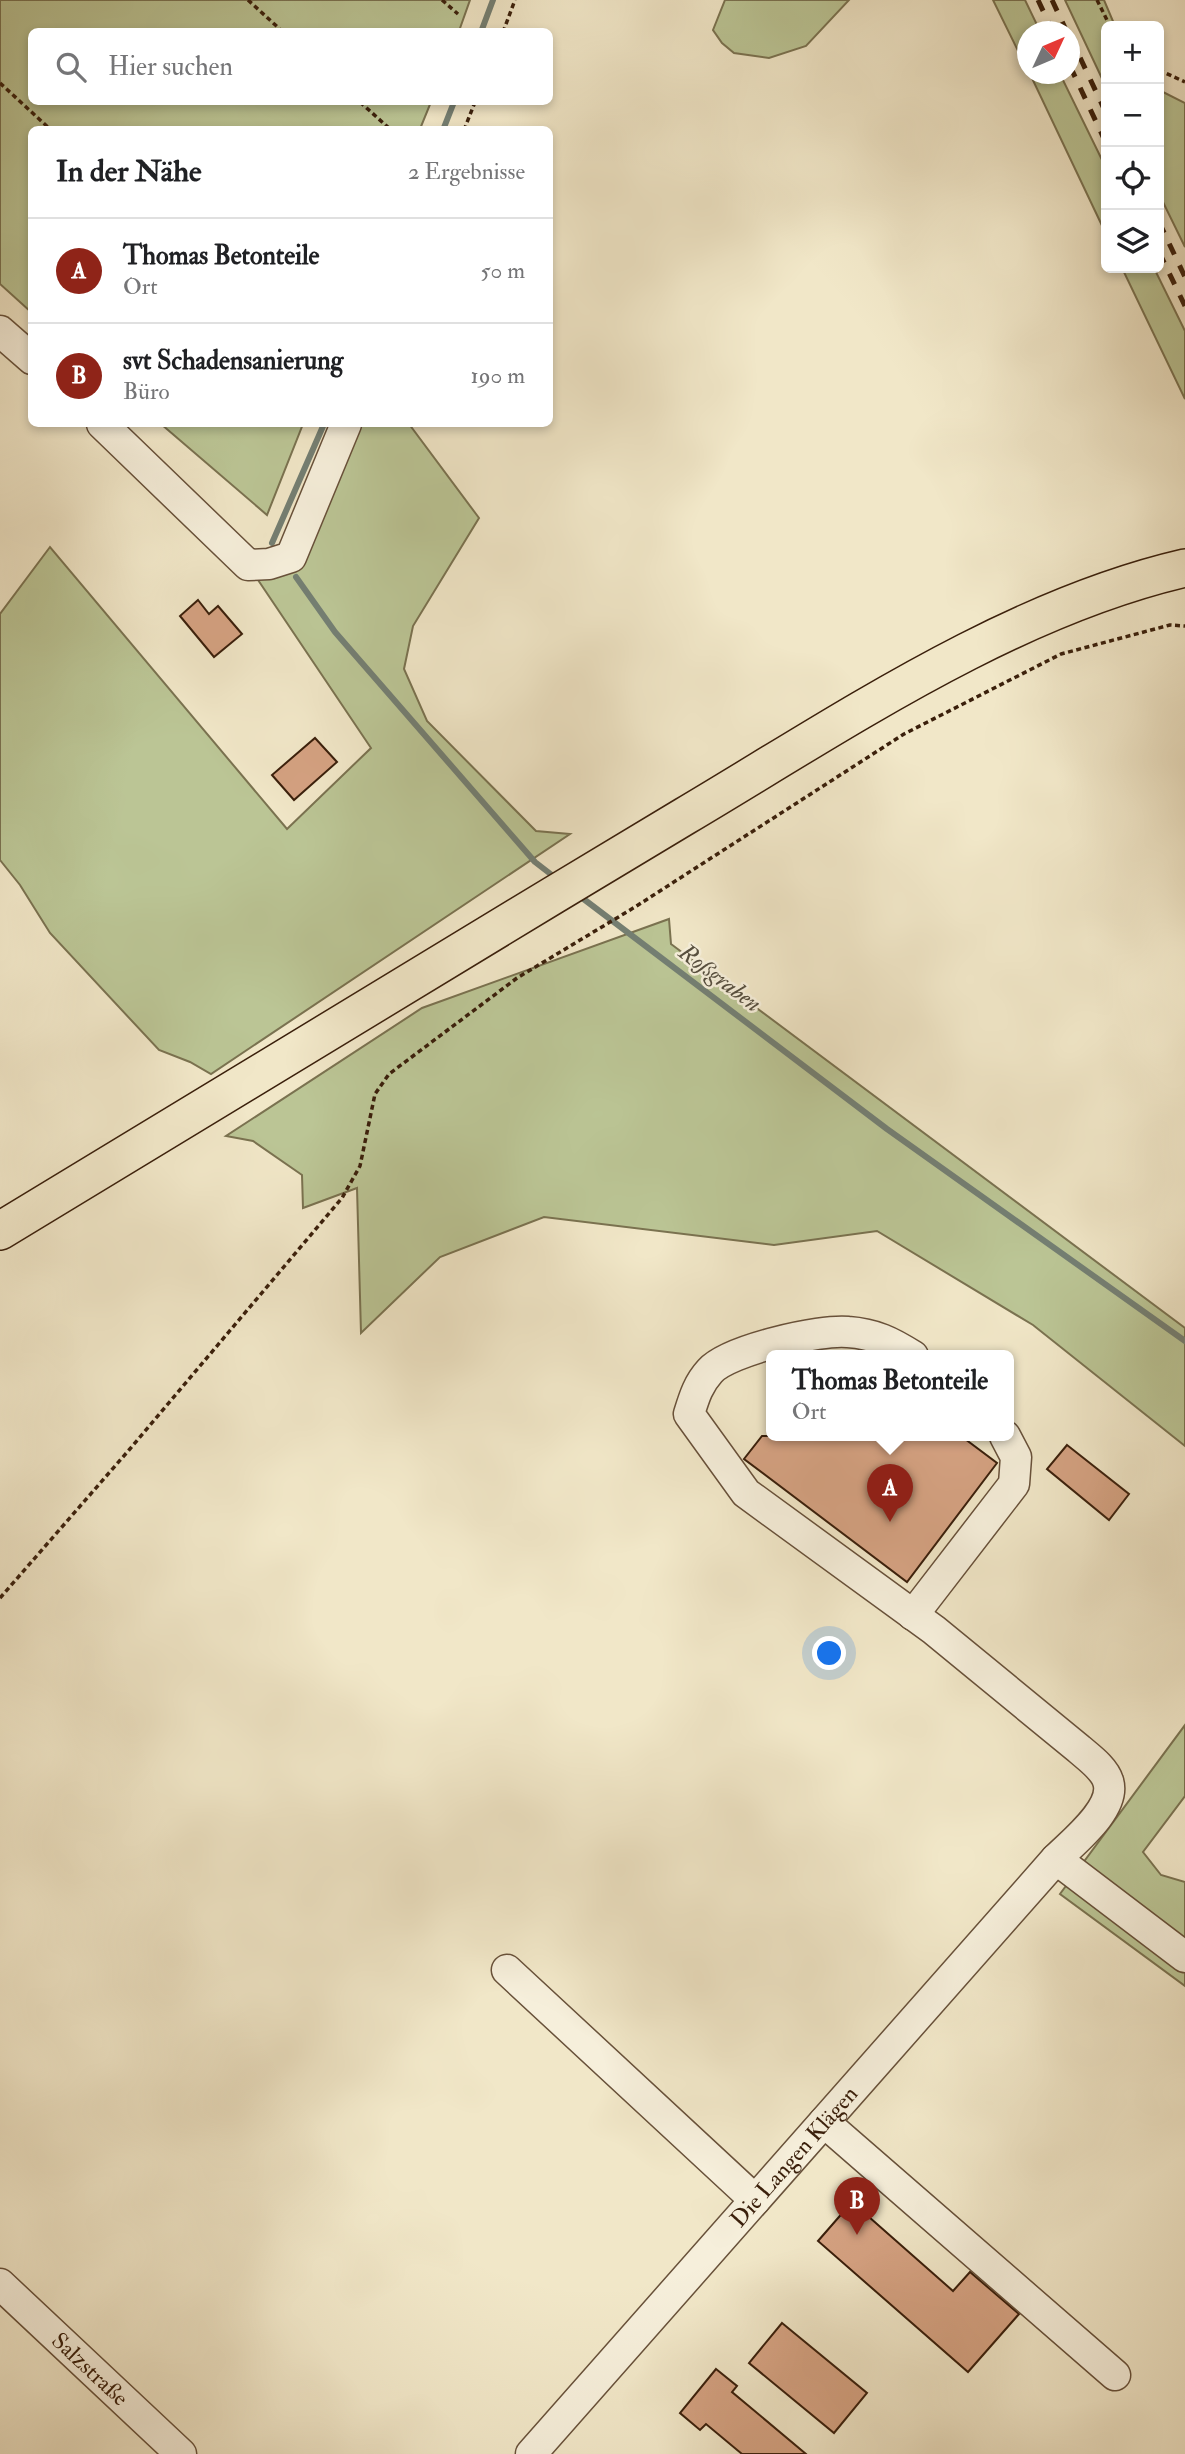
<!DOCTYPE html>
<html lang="de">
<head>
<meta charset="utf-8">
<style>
  body { margin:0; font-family:"IM FELL Double Pica",serif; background:#f6f6f6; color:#202124 }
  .controls { position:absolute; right:21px; top:21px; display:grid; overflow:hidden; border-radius:10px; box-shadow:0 4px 10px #0003 }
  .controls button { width:63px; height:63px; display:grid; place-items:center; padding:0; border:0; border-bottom:2px solid #e0e0e0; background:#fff; color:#202124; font:35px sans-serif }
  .compass { position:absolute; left:1017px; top:21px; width:63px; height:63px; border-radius:50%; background:#fff; box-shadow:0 4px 10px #0003; rotate:46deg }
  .you { position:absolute; left:830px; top:1654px; width:24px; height:24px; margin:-18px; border:5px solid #fff; border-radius:50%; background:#1a73e8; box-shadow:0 0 0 10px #1a73e833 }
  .badge { display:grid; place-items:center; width:46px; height:46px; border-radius:50%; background:#8f2418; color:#fff; font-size:23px; font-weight:700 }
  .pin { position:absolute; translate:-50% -58px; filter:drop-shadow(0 2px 4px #0008) }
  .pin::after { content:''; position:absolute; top:37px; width:24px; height:21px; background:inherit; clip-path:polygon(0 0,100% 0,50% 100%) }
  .popup { position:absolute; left:766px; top:1350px; width:248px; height:91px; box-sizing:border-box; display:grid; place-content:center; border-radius:10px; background:#fff; filter:drop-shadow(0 2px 5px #0005); font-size:23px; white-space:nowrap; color:#757577 }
  .popup b { font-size:26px; color:#202124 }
  .popup::after { content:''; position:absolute; left:50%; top:100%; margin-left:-14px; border:14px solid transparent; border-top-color:#fff }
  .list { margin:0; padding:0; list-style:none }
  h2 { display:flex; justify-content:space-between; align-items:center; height:91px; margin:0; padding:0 28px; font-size:30px }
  h2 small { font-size:23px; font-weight:400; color:#757577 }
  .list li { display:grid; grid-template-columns:46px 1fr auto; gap:21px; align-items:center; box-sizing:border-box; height:105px; padding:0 28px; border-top:2px solid #e0e0e0 }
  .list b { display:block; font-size:26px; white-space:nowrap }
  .list p { margin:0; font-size:23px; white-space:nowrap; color:#757577 }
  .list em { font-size:23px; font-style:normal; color:#757577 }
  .icon { flex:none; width:38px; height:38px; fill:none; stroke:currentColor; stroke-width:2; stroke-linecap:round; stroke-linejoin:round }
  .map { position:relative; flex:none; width:1185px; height:2454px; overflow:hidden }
  .search { position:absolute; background:#fff; box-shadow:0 4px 10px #0003; left:28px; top:28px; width:525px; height:77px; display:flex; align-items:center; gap:18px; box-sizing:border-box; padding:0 24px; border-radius:10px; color:#757577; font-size:26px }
  .panel { position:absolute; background:#fff; box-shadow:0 4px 10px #0003; left:28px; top:126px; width:525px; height:301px; border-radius:10px }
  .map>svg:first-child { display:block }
  .green { fill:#bbc595; stroke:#7a7250; stroke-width:2 }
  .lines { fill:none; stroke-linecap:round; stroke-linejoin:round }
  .stream { stroke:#747f73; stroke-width:6 }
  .building { fill:#d5a282; stroke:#3a1f0b; stroke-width:2 }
  .minor-casing { stroke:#68513a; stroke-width:33 }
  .major-casing { stroke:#3a1f0b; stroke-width:40 }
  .path { stroke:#3a1f0b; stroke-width:3.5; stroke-dasharray:5 3.5; stroke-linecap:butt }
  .minor { stroke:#f6efdb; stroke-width:30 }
  .major { stroke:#f1e7c8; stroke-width:37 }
  .rail { stroke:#3a1f0b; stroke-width:5; stroke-dasharray:12 12; stroke-linecap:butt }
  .labels { text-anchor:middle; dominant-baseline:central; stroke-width:5; stroke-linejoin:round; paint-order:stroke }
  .street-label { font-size:23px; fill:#3a1f0b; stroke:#f6efdb }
  .water-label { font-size:24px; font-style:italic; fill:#574f3f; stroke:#f6efdb }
</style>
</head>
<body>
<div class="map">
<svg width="1185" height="2454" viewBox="0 0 1185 2454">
  <rect width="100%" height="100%" fill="#f1e7c8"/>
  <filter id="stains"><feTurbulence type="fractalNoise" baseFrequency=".00286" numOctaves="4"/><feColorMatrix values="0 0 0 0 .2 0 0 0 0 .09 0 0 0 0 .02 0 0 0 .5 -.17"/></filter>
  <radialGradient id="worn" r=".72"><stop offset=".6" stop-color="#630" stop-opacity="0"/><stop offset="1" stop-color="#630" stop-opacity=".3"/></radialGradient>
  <path class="green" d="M0,0h470l-11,31 -427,1v70h399l-11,27 -388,1 -1,182 -31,-28z
    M725,0h124l-43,46 -37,12 -35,-5 -12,-10 -9,-13z
    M993,0h32l15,31 -12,1 -1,37z
    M1065,0h39l11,26h-9v61z
    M1030,74h30l46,94v66z
    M1159,90l26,13v144l-26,-53z
    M1122,268h32l31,63v68z
    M161,424h142l-36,91z
    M360,424h49l70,94 -66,108 -9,43 23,52 109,110 34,3 -359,240 -21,-12 -31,-12 -109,-117 -30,-48 -20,-25v-246l50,-67 237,282 84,-81 -123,-183 59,-8z
    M669,919l2,25 514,384v118l-152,-121 -156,-94 -103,14 -230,-28 -104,40 -79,76 -4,-145 -54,20 -1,-33 -49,-34 -27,-5 196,-128z
    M1185,1725v71l-42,56 18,23 24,7v104l-125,-92z"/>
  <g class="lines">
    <path class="stream" d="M481,32l12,-32
      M443,130l11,-28
      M272,543l52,-119
      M296,577l39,55 200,230 22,17
      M577,894l310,235 298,212"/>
  </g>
  <path class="building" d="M198,600l11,14 9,-8 24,28 -28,23 -34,-41z
    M315,738l22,24 -43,38 -22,-25z
    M762,1436h199l36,27 -90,119 -163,-123z
    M1067,1445l62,49 -20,26 -62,-51z
    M852,2202l101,89 17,-19 49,42 -51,58 -150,-131z
    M782,2323l85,70 -33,40 -85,-70z
    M716,2369l21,17 -5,6 74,62h-64l-36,-30 -6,6 -20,-17z"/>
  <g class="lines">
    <defs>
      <g id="minor">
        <path d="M0,331l32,28"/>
        <path d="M102,424l146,141 21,-1 22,-7 55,-133"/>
        <path d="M913,1615l101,-131 2,-27 -11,-21"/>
        <path d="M1056,1859l129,98"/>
        <path d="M507,1970l248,230"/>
        <path d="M824,2122l291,253"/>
        <path id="s1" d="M0,2284l181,170"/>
        <path id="s2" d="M531,2454l525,-595c17,-17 61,-51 52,-78 -4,-13 -20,-24 -29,-32l-145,-119 -188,-137 -57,-79c5,-16 9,-30 21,-43 19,-21 110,-42 138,-39 27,2 43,10 65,24"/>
      </g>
      <path id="major" d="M0,1231c229,-138 456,-278 685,-415 155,-92 323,-207 500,-248"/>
    </defs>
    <use href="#minor" class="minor-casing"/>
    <use href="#major" class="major-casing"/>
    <path class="path" d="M248,0l35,32
      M442,0l16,14
      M1097,0l13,26
      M503,32l12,-32
      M1159,70l26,12
      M0,83l51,47
      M360,102l31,28
      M464,130l11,-28
      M0,1598l129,-148 213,-252 18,-32 15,-72 14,-20 128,-96 118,-71 269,-173 157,-80 109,-29 15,1"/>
    <use href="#minor" class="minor"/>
    <use href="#major" class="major"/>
    <path class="rail" d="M1038,0l15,32
      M1052,0l15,32
      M1070,36l36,77
      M1070,66l36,77
      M1159,222l26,55
      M1159,252l26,54"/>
  </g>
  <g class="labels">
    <g class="street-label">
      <text stroke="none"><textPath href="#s2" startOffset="397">Die Langen Klägen</textPath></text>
      <text stroke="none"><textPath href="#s1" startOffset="124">Salzstraße</textPath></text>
    </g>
    <g class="water-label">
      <text transform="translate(720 978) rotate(37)">Roßgraben</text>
    </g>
  </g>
  <rect width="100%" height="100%" filter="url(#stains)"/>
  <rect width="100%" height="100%" fill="url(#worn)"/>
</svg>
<div class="controls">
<button>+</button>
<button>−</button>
<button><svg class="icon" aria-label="locate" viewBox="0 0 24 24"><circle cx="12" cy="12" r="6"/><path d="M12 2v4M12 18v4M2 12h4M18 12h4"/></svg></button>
<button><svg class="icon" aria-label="layers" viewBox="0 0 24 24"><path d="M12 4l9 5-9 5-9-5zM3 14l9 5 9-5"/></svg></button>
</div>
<svg class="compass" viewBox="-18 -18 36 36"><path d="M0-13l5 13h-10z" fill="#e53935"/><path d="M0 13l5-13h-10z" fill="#757577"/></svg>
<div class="you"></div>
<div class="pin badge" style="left:890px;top:1522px">A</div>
<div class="popup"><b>Thomas Betonteile</b>Ort</div>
<div class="pin badge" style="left:857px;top:2235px">B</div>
<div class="search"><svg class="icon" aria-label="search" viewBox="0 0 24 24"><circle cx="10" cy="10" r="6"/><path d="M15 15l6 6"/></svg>Hier suchen</div>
<section class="panel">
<h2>In der Nähe<small>2 Ergebnisse</small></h2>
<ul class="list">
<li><span class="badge">A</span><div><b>Thomas Betonteile</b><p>Ort</p></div><em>50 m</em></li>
<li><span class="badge">B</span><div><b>svt Schadensanierung</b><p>Büro</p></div><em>190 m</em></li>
</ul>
</section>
</div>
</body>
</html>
